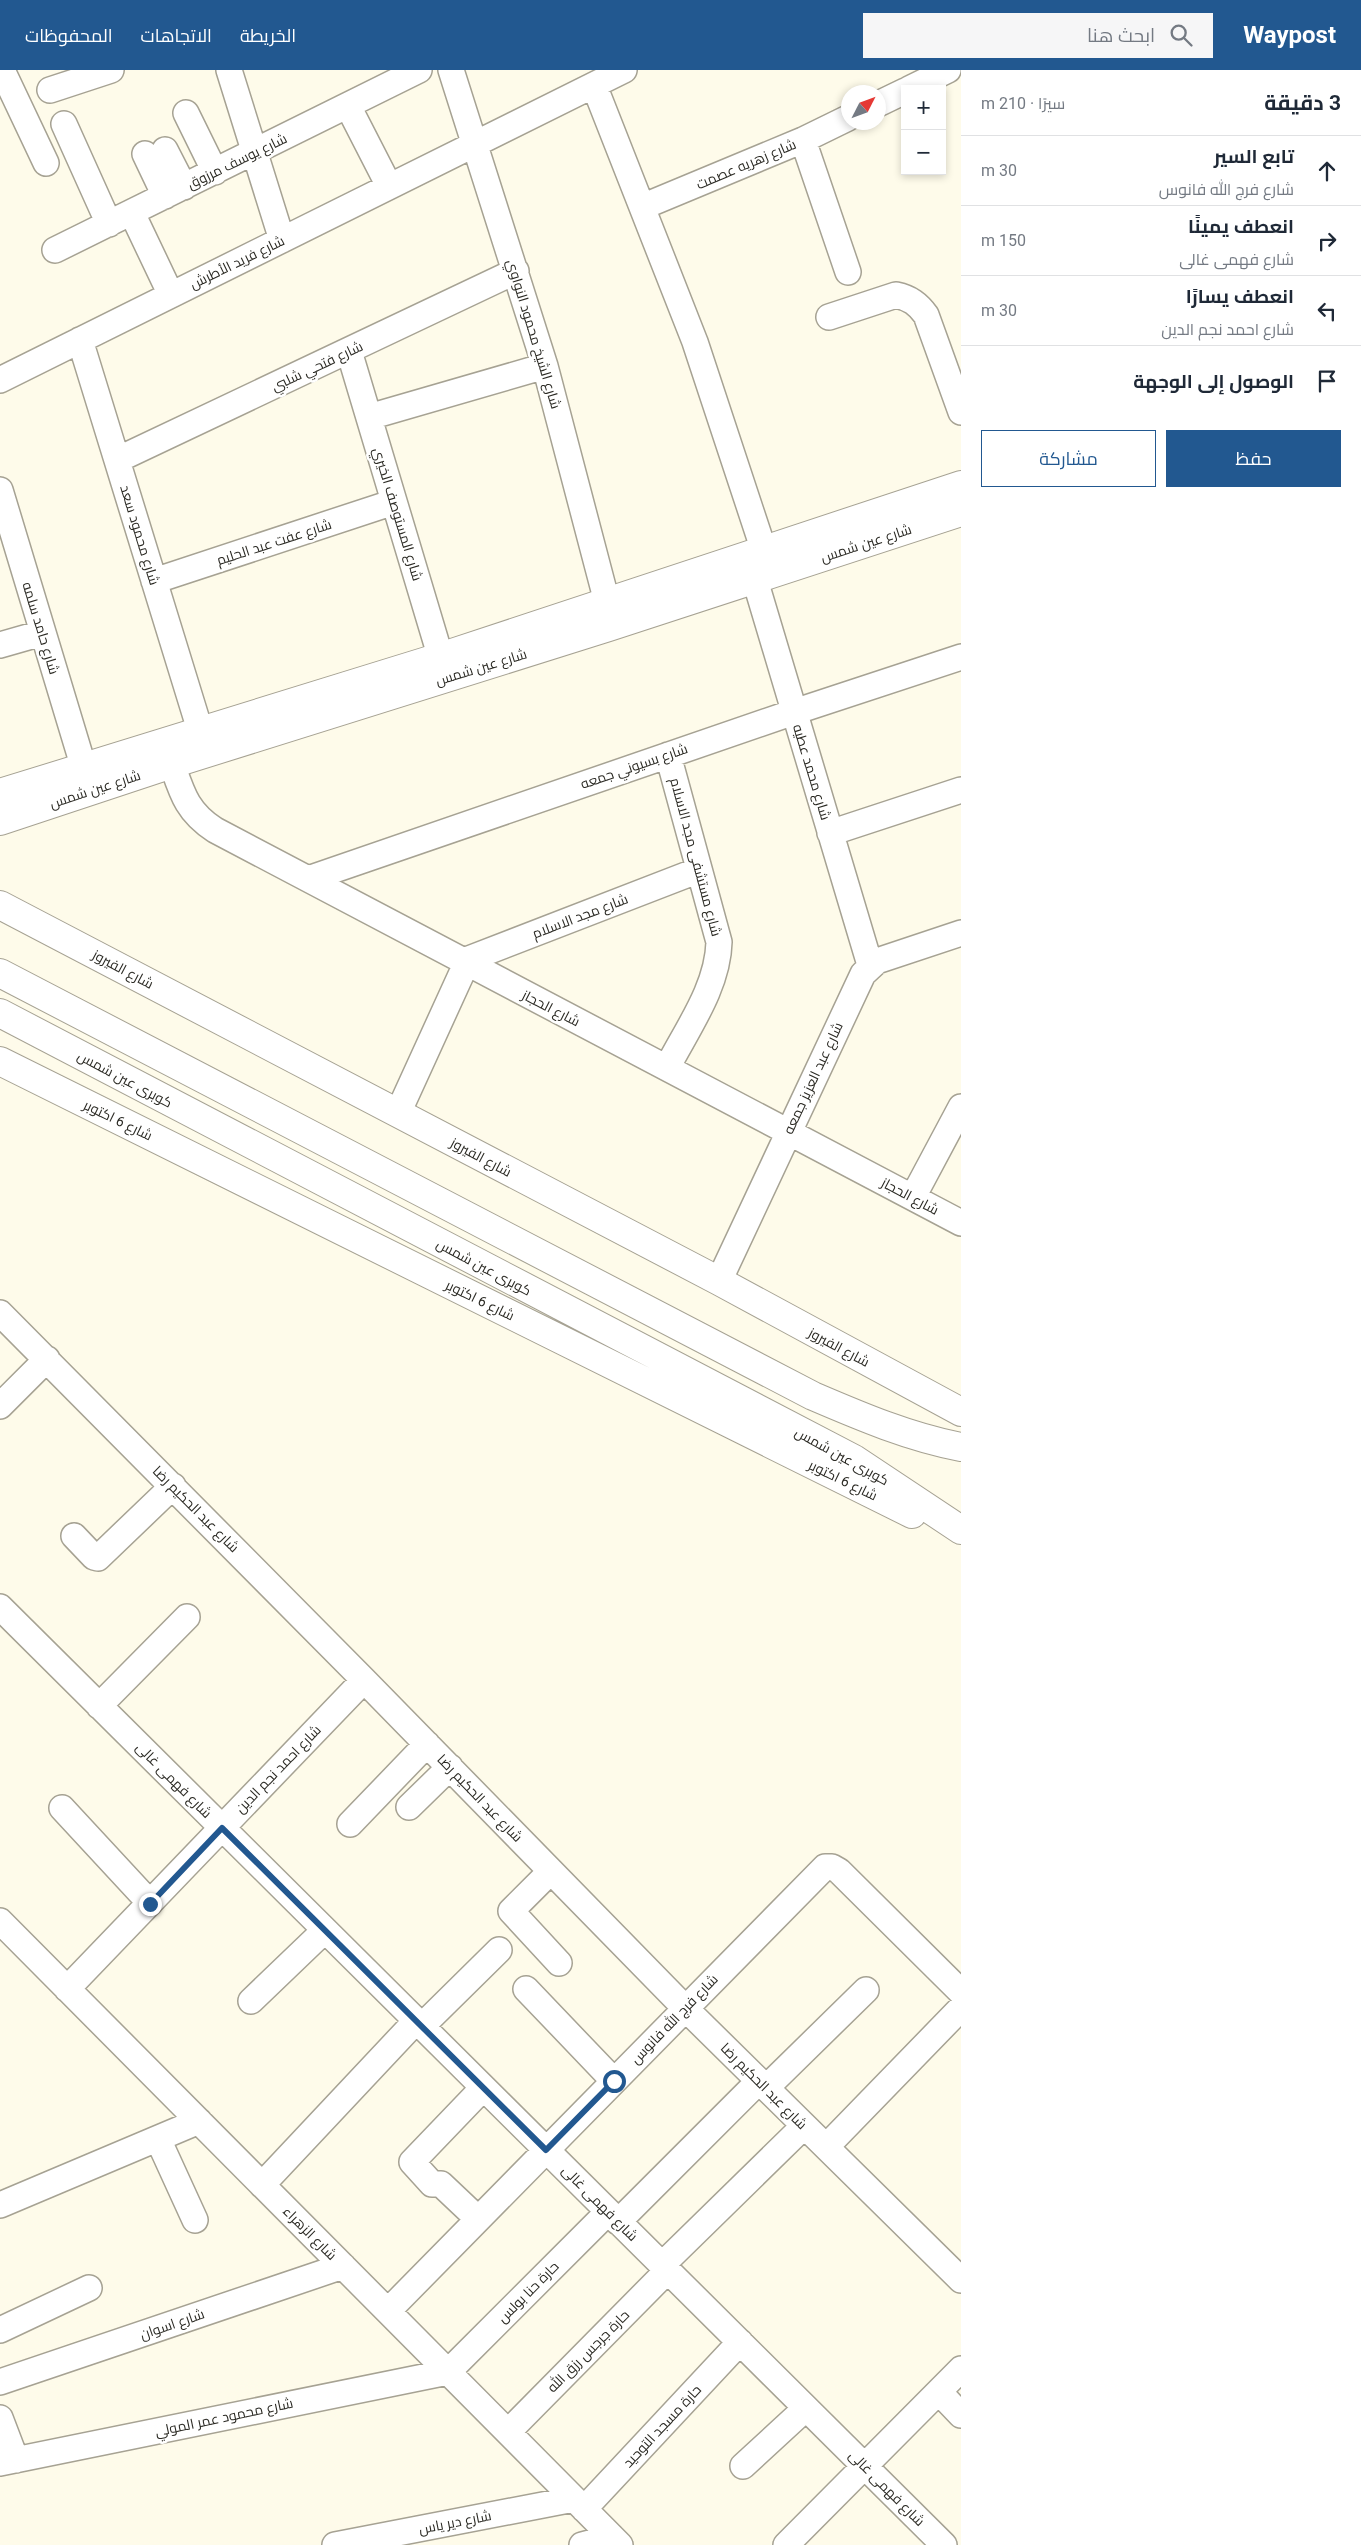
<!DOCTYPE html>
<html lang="ar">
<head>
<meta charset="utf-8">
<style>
  body { margin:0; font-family:Roboto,Cairo,sans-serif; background:#f6f6f7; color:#1f2937; direction:rtl }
  .controls { position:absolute; right:15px; top:15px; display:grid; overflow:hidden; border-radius:0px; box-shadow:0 2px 8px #0003 }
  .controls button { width:45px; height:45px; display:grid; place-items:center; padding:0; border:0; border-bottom:1px solid #e0e1e3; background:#fff; color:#1f2937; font:25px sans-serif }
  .compass { position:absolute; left:841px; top:15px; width:45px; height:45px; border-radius:50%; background:#fff; box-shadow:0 2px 8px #0003; rotate:48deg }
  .stop { position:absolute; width:15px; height:15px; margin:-11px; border:4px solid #225890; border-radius:50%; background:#fff }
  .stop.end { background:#225890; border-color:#fff; box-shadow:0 1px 5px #0008 }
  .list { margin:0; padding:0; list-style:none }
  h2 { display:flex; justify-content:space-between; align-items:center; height:65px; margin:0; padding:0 20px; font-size:21px }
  h2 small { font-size:16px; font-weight:400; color:#747a83 }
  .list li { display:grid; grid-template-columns:32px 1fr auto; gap:15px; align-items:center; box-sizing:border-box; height:70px; padding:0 20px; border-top:1px solid #e0e1e3 }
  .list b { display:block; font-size:19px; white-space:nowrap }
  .list p { margin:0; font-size:16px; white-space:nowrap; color:#747a83 }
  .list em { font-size:16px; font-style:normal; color:#747a83 }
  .actions { display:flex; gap:10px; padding:15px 20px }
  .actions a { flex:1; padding:11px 0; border:1px solid #225890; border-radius:0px; text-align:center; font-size:18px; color:#225890 }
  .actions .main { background:#225890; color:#fff }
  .icon { flex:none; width:28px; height:28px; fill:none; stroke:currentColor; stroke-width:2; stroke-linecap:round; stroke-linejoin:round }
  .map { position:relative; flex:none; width:961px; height:2475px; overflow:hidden; direction:ltr }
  header { display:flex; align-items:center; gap:30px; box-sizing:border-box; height:70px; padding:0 25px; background:#225890; color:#fff }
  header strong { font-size:24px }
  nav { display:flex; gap:28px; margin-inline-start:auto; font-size:18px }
  .search { width:350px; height:45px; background:#f6f6f7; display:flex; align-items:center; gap:12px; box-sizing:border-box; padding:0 18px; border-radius:0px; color:#747a83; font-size:19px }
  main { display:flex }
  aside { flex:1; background:#fff }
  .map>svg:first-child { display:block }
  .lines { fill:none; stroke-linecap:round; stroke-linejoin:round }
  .minor-casing { stroke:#a6a293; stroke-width:28 }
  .major-casing { stroke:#a6a293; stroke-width:30 }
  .minor { stroke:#fff; stroke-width:25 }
  .major { stroke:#fff; stroke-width:28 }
  .route { stroke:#225890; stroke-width:6 }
  .labels { text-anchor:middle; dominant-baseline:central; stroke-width:5; stroke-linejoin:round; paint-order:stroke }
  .street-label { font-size:14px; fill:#2b2a24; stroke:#fff }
</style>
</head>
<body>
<header>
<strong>Waypost</strong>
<div class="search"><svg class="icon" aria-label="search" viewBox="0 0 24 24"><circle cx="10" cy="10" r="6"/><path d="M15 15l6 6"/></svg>ابحث هنا</div>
<nav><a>الخريطة</a><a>الاتجاهات</a><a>المحفوظات</a></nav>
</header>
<main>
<aside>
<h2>3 دقيقة<small>سيرًا · 210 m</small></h2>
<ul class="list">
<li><svg class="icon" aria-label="ahead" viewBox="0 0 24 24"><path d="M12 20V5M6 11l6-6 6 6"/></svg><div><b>تابع السير</b><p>شارع فرج الله فانوس</p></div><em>30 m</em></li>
<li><svg class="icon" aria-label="right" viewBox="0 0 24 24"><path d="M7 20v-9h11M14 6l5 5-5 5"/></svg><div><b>انعطف يمينًا</b><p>شارع فهمى غالى</p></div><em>150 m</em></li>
<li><svg class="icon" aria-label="left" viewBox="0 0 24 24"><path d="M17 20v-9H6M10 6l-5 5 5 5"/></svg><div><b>انعطف يسارًا</b><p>شارع احمد نجم الدين</p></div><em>30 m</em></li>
<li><svg class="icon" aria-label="arrive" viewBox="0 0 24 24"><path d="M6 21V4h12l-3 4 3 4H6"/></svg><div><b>الوصول إلى الوجهة</b></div></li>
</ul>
<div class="actions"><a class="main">حفظ</a><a>مشاركة</a></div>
</aside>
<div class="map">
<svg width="961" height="2475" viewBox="0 0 961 2475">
  <rect width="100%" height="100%" fill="#fefbea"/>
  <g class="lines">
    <defs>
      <path id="minor" d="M2,0l44,93
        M229,0l53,170
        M451,0l94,296 62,236
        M594,15l101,257 75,227
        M909,19l39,-19
        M50,20l61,-20
        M878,34l27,-13
        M348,36l41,80
        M186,43l29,59
        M64,54l45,100
        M803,70l45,132
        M165,80l19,37
        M145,84l20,42
        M642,137l161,-67 45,-22
        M132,143l39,82
        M55,180l364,-180
        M829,247l67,-22c14,3 22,9 30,20l35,97
        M80,270l120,390
        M349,281l97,324
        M0,310l624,-310
        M369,347l176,-51
        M117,390l399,-189
        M0,420l83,275
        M755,510l115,385
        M154,511l240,-79
        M0,575l42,-12
        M172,694c10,29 15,48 43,66l746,393
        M830,763l131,-43
        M308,809l486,-167 167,-55
        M461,892l238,-92
        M667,998c20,-39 51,-81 52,-126l-51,-187
        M398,1043l68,-149
        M913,1127l48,-90
        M719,1211l144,-307 14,-13 84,-28
        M0,1243l364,367 321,328 276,272
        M0,1336l47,-47
        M74,1466l20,21 4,1 75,-72
        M0,1537l944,938
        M99,1636l88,-89
        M409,1737l41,-40
        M62,1738l88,95
        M350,1754l77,-80
        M551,1801l-40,40 48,52
        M0,1851l620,624
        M67,1919l297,-309
        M526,1919l88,92
        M251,1931l74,-71
        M422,1956l77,-76
        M766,2018l100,-98
        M158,2069l37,81
        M826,2077l135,-139
        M262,2115l154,-164
        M0,2135l199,-84
        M478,2149l-37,-35h-9l-20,-22 71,-74
        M618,2152l141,-141
        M662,2195l142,-139
        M388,2241l437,-444h7l7,4 122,121
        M0,2260l89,-42
        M0,2312l343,-116
        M939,2322l22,23
        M0,2348l16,42
        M508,2362l160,-162
        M0,2393l448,-91 160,-160
        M743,2396l63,-58
        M584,2439l156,-167
        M335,2475l239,-46
        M582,2475l30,-8
        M786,2475l175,-176"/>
      <path id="major" d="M0,723l440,-136 521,-172
        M0,751l172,-57 437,-137 352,-115
        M0,835l719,376 242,131
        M0,903l813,423c49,21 96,41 148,51
        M0,943l854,446 107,71
        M0,991l912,453"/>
    </defs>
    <use href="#minor" class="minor-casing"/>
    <use href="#major" class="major-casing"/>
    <use href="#minor" class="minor"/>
    <use href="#major" class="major"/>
  </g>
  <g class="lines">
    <path class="route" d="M150,1834l72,-76 324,322 68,-69"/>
  </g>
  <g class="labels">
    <g class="street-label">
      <text transform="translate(237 91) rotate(-26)">شارع يوسف مرزوق</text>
      <text transform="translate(746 94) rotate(-23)">شارع زهريه عصمت</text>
      <text transform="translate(237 192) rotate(-26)">شارع فريد الأطرش</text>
      <text transform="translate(534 264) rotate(73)">شارع الشيخ محمود النواوي</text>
      <text transform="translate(317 296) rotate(-25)">شارع فتحي شلبي</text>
      <text transform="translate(398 444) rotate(73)">شارع المستوصف الخيري</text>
      <text transform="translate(140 465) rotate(73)">شارع محمود سعد</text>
      <text transform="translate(274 472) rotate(-18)">شارع عفت عبد الحليم</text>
      <text transform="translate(866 473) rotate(-18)">شارع عين شمس</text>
      <text transform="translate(41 558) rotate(73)">شارع حامد سلمه</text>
      <text transform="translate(481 597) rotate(-17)">شارع عين شمس</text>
      <text transform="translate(634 696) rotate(-19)">شارع بسيوني جمعه</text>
      <text transform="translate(812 702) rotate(73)">شارع محمد عطيه</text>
      <text transform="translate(95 719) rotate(-18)">شارع عين شمس</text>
      <text transform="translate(696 787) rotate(75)">شارع مستشفى مجد الاسلام</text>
      <text transform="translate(580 846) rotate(-21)">شارع مجد الاسلام</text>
      <text transform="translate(123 899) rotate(28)">شارع الفيروز</text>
      <text transform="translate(551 938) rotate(27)">شارع الحجاز</text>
      <text transform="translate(813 1008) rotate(-65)">شارع عبد العزيز جمعه</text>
      <text transform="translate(125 1009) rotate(28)">كوبرى عين شمس</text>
      <text transform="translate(118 1050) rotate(26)">شارع 6 اكتوبر</text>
      <text transform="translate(481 1087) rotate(28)">شارع الفيروز</text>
      <text transform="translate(910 1126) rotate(28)">شارع الحجاز</text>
      <text transform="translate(484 1197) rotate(28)">كوبرى عين شمس</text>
      <text transform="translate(480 1230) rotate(26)">شارع 6 اكتوبر</text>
      <text transform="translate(839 1277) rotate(28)">شارع الفيروز</text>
      <text transform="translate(842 1386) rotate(29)">كوبرى عين شمس</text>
      <text transform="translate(843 1410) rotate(26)">شارع 6 اكتوبر</text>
      <text transform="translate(196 1439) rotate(45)">شارع عبد الحكيم رضا</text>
      <text transform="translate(278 1699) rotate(-46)">شارع احمد نجم الدين</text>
      <text transform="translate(174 1710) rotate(45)">شارع فهمى غالى</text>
      <text transform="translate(480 1728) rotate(46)">شارع عبد الحكيم رضا</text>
      <text transform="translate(674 1949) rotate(-46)">شارع فرج الله فانوس</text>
      <text transform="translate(764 2016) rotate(45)">شارع عبد الحكيم رضا</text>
      <text transform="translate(600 2133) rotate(45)">شارع فهمى غالى</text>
      <text transform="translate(310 2163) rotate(45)">شارع الزهراء</text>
      <text transform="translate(528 2222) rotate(-45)">حارة حنا بولس</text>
      <text transform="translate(172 2254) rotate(-19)">شارع اسوان</text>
      <text transform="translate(588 2281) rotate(-45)">حارة جرجس رزق الله</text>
      <text transform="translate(224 2347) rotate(-12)">شارع محمود عمر المولي</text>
      <text transform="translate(662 2356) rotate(-47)">حارة مسجد التوحيد</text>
      <text transform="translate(887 2418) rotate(45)">شارع فهمى غالى</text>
      <text transform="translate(455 2452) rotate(-11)">شارع دير ياس</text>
    </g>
  </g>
</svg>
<div class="controls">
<button>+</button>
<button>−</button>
</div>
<svg class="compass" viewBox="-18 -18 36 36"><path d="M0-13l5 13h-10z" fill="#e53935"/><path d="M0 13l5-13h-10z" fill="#747a83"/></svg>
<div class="stop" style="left:614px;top:2011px"></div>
<div class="stop end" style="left:150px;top:1834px"></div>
</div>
</main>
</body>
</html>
